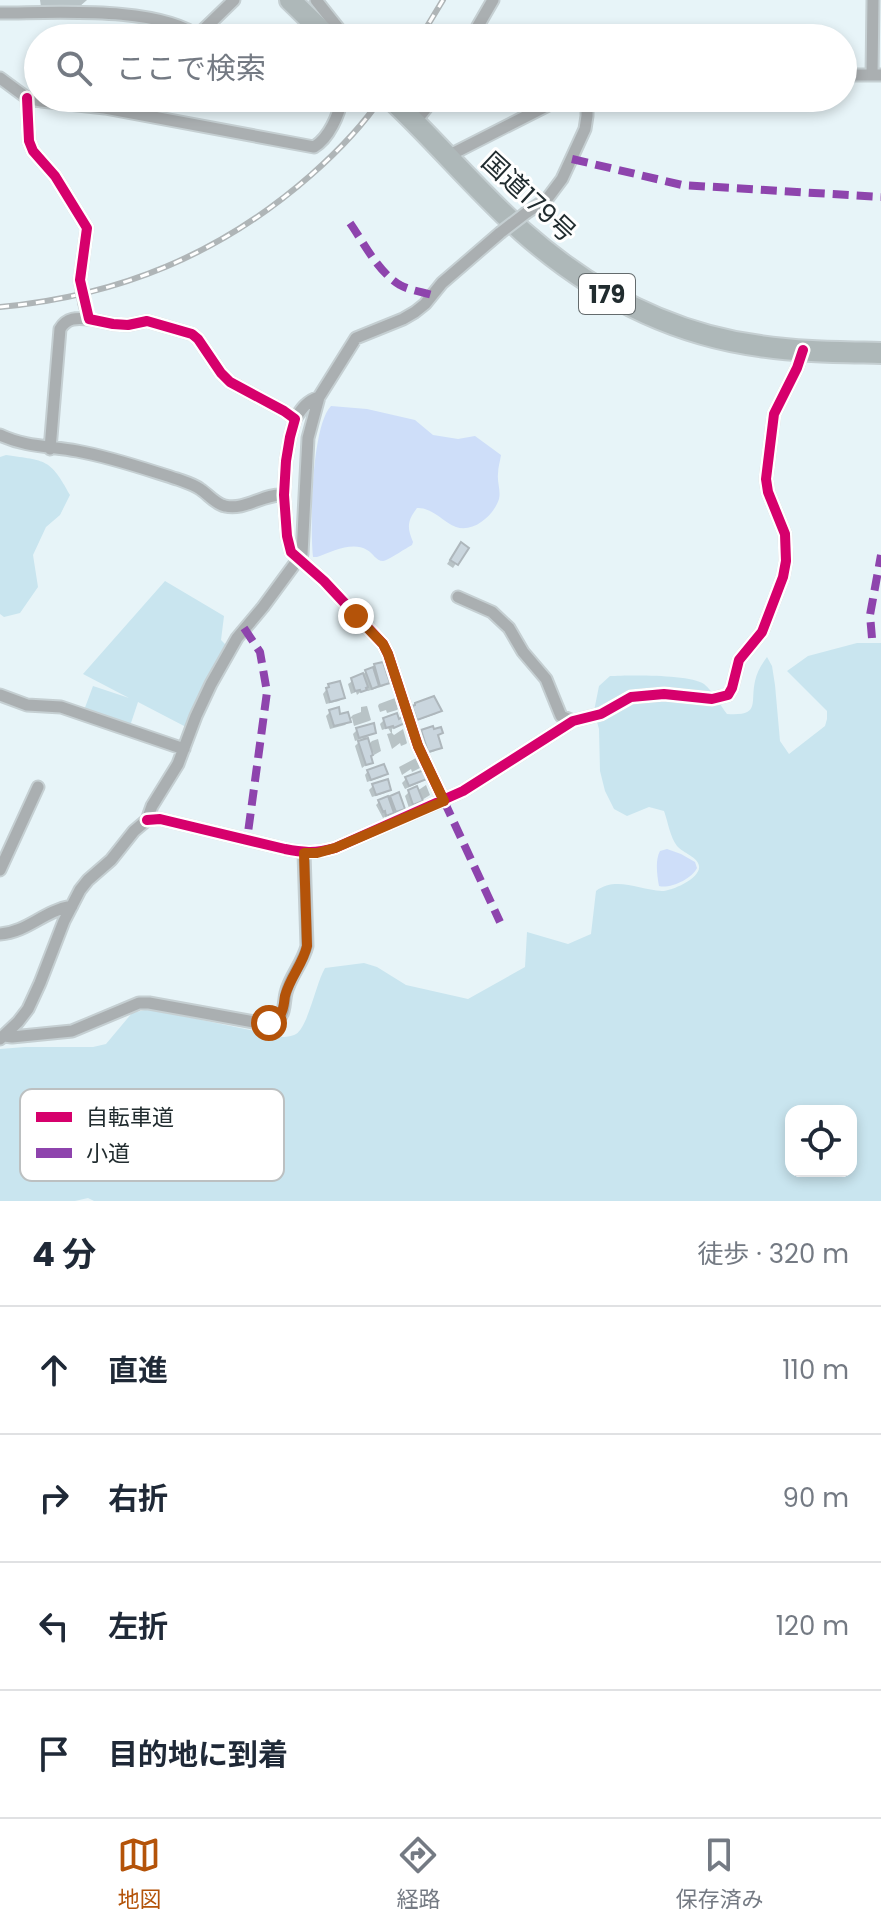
<!DOCTYPE html>
<html lang="ja">
<head>
<meta charset="utf-8">
<style>
  body { margin:0; font-family:Poppins,"Noto Sans JP",sans-serif; background:#f6f6f7; color:#1f2937 }
  .controls { position:absolute; right:24px; bottom:24px; display:grid; overflow:hidden; border-radius:16px; box-shadow:0 4px 12px #0003 }
  .controls button { width:72px; height:72px; display:grid; place-items:center; padding:0; border:0; border-bottom:2px solid #e0e1e3; background:#fff; color:#1f2937; font:40px sans-serif }
  .stop { position:absolute; width:24px; height:24px; margin:-18px; border:6px solid #b45309; border-radius:50%; background:#fff }
  .stop.end { background:#b45309; border-color:#fff; box-shadow:0 2px 8px #0008 }
  .list { margin:0; padding:0; list-style:none }
  h2 { display:flex; justify-content:space-between; align-items:center; height:104px; margin:0; padding:0 32px; font-size:34px }
  h2 small { font-size:26px; font-weight:400; color:#747a83 }
  .list li { display:grid; grid-template-columns:52px 1fr auto; gap:24px; align-items:center; box-sizing:border-box; height:128px; padding:0 32px; border-top:2px solid #e0e1e3 }
  .list b { display:block; font-size:30px; white-space:nowrap }
  .list em { font-size:26px; font-style:normal; color:#747a83 }
  .icon { flex:none; width:44px; height:44px; fill:none; stroke:currentColor; stroke-width:2; stroke-linecap:round; stroke-linejoin:round }
  .map { position:relative; flex:none; width:881px; height:1201px; overflow:hidden }
  .search { position:absolute; background:#fff; box-shadow:0 4px 12px #0003; left:24px; right:24px; top:24px; height:88px; display:flex; align-items:center; gap:20px; box-sizing:border-box; padding:0 28px; border-radius:44px; color:#747a83; font-size:30px }
  .sheet { height:616px; background:#fff }
  nav { display:flex; justify-content:space-around; align-items:center; box-sizing:border-box; height:112px; border-top:2px solid #e0e1e3; background:#fff; font-size:22px; color:#747a83 }
  nav a { display:grid; justify-items:center; gap:4px }
  nav .on { color:#b45309 }
  .map>svg:first-child { display:block }
  .green { fill:#c9e5ef; fill-rule:evenodd }
  .water { fill:#cedef9 }
  .shadow { fill:#0003 }
  .building { fill:#cad6de; stroke:#aeb7bc; stroke-width:2 }
  .lines { fill:none; stroke-linecap:round; stroke-linejoin:round }
  .street-casing { stroke:#c5cfd2; stroke-width:15 }
  .highway-casing { stroke:#c5cfd2; stroke-width:24 }
  .street { stroke:#aaafb1; stroke-width:11 }
  .highway { stroke:#aeb8b9; stroke-width:20 }
  .rail-casing { stroke:#afb5b7; stroke-width:6 }
  .rail { stroke:#fff; stroke-width:3; stroke-dasharray:9; stroke-linecap:butt }
  .street-bridge-casing { stroke:#c5cfd2; stroke-width:15; stroke-linecap:butt }
  .street-bridge { stroke:#aaafb1; stroke-width:11 }
  .quiet { stroke:#8e44ad; stroke-width:8; stroke-dasharray:16 8; stroke-linecap:butt }
  .cycleway-casing { stroke:#fff; stroke-width:15 }
  .cycleway { stroke:#d6006c; stroke-width:10 }
  .route { stroke:#b45309; stroke-width:10 }
  .labels { text-anchor:middle; dominant-baseline:central; stroke-width:6; stroke-linejoin:round; paint-order:stroke }
  .shield { fill:#fff; stroke:#646b6d; stroke-width:2 }
  .shield-label { font-size:24px; font-weight:bold; fill:#212c2f }
  .street-label { font-size:26px; fill:#212c2f; stroke:#fff }
  .key { fill:#fff; stroke:#bcc0c1; stroke-width:2 }
  .key-label { font-size:22px; fill:#212c2f }
</style>
</head>
<body>
<div class="map">
<svg width="881" height="1201" viewBox="0 0 881 1201">
  <rect width="100%" height="100%" fill="#e7f4f8"/>
  <path class="green" d="M6,455c40,6 44,3 64,40l-10,20 -14,12 -13,28 5,32 -18,26 -16,4 -4,-3v-157z
    M165,581l59,35 -3,24 6,6 -41,81 -48,-25 -9,27 -46,-16 10,-27 36,12 -46,-24z
    M857,643h24v558h-787l-6,-3 -13,3h-75v-152l25,-2h68l13,-3 26,-31 17,-4 134,28c4,0 10,-1 13,-3 12,-7 20,-51 29,-66l39,-5 13,4 29,18 62,14 57,-32 2,-35 41,12 23,-10 5,-43c20,-15 43,-1 66,0 10,0 39,-13 37,-25 -1,-9 -16,-13 -22,-20 -7,-9 -9,-24 -13,-35l-15,-4 -22,9 -13,-7 -9,-18 -5,-20 -1,-42 -5,-18 5,-25 11,-10c19,-1 80,-2 94,8 9,7 16,21 23,30 34,2 23,-10 28,-33 2,-9 6,-16 12,-24l5,9 3,19 5,56 9,13 36,-28 2,-7v-8l-40,-40 21,-15zM791,1111h60v60h-60z"/>
  <path class="water" d="M331,406l36,3 48,11 18,15 25,4 17,-3 26,19c-1,7 -3,12 -3,19 -1,8 3,17 1,25 -5,16 -25,34 -43,28 -13,-5 -24,-20 -39,-19 -10,13 -10,20 -4,34l-1,3c-6,3 -23,15 -29,16 -7,0 -10,-8 -16,-11 -15,-9 -35,2 -50,7h-4c-3,-30 -2,-130 18,-151z
    M667,849l14,5 14,8 2,6c-5,11 -27,21 -38,18 -2,-11 -4,-26 1,-35z"/>
  <path class="shadow" d="M26,0h61l-8,7h-38l-1,-7z
    M466,548l-13,20 -6,-4 10,-15z
    M375,666l12,16 -3,4 -16,5 -2,-4 -9,8 -1,-3 -5,2 -3,-10z
    M329,686l14,11 -4,4 -13,3 -3,-10z
    M395,698l3,11 -1,1 -10,3 -1,-3 -6,2 -2,-6 1,-2z
    M416,705l23,6 -3,3 -23,8 -4,-10z
    M367,706l4,14 -2,1 -15,5 -2,-8 -7,7 -15,4 -4,-13 4,-4 18,8 5,-5 8,-3v-5z
    M384,720l19,3 -11,6v4l2,2 9,-6 4,14 -1,1 -5,2 -1,-3 -8,6 -5,-15 4,-1 -3,-5 -6,2 -2,-6z
    M357,730l17,2 -8,6 2,7 4,-4 6,-2 3,12 -7,4 -1,-3 -4,4 1,6 -8,6 -7,-22 8,-8 -8,3 -2,-7z
    M422,732l19,1 -5,4 3,10 -4,4 -11,4 -6,-20z
    M416,758l4,10 -8,4 -1,-3 -9,6 -3,-8z
    M368,771l18,2 -4,4 -15,5 -2,-7z
    M425,778l-4,4 -16,7 -3,-6 4,-4z
    M426,785l4,10 -21,13 -4,-12 4,-4 8,-1z
    M373,786l16,3 -4,4 -13,4 -3,-7z
    M391,797l11,11 -4,4 -6,3 -1,-2 -8,5 -7,-13 3,-3 9,-1z"/>
  <path class="building" d="M461,542l8,6 -11,17 -8,-5z
    M383,662l7,21 -10,3 -6,-22z
    M373,667l6,19 -7,3 -7,-19z
    M363,673l5,14 -2,1 1,2 -6,2 -1,-2 -5,1 -4,-13z
    M340,681l5,17 -15,4 -4,-14 3,-1 -1,-3z
    M434,696l8,15 -25,9 -5,-14 3,-1v-2z
    M339,707l1,7 8,-2 3,10 -17,4 -5,-16z
    M397,713l2,6 3,-2 3,6 -11,5 -1,-2 -7,2 -3,-10z
    M374,723l2,10 -17,5 -3,-10z
    M433,726l1,3 7,-2 2,6 -5,2 4,13 -14,4 -7,-22z
    M368,738l5,17 -2,1 2,7 -7,2 -8,-24z
    M384,764l4,10 -17,6 -4,-10z
    M424,770l3,9 -18,7 -4,-9z
    M388,779l3,11 -15,5 -4,-11z
    M417,786l6,15 -10,4 -5,-15z
    M399,792l6,17 -9,3 -6,-16z
    M388,796l6,17 -8,3 -1,-5 -2,1 -5,-12z"/>
  <g class="lines">
    <defs>
      <path id="street" d="M316,0l30,38
        M0,13c53,0 159,-8 201,25
        M198,35l36,-35
        M471,38l22,-38
        M843,75h38
        M872,75l1,-75
        M0,78l27,20 14,3 64,7 209,39c15,-9 25,-32 28,-49
        M27,98l2,43 4,10 22,25 32,52 -7,52
        M415,122l19,-24
        M448,156l114,-58
        M526,213l21,-14 15,-20 23,-50 2,-13v-18
        M85,304l4,15 24,5 15,1 19,-4 45,13 6,5 23,34 9,9 54,29 11,8 -5,18 -4,24 -2,34 3,41 4,16 33,29 59,63 5,10 30,92 26,55
        M295,419c7,-11 12,-18 24,-22l37,-59 47,-19 12,-7 10,-8 17,-21 58,-50
        M0,435c25,12 51,11 77,16 34,6 68,18 100,28 8,3 16,5 23,10 8,5 15,15 25,17 20,5 39,-13 59,-11
        M50,449l10,-120c7,-12 17,-11 29,-10
        M458,597l34,15 17,16 14,24 23,27 15,37 12,5
        M0,695l27,10 34,2 123,42
        M147,820l13,-1 125,30c19,4 31,4 50,-1l128,-57 110,-70 28,-7 30,-17 33,-3 48,5 16,-4 4,-7 7,-28 23,-28 21,-55 3,-16 -1,-27 -17,-42 -2,-13 8,-65 23,-46 6,-18
        M0,870l38,-83
        M0,934c28,-2 43,-23 72,-28
        M4,1036l8,1 60,-6 67,-28h10l105,19c8,0 18,2 25,-4 6,-5 5,-17 7,-25 4,-17 17,-30 21,-47l-3,-93
        M0,1039l18,-17 10,-13 12,-26 24,-62 16,-31 8,-10 23,-20 23,-29 13,-11 5,-14 26,-42 18,-48 15,-32 26,-46 26,-31 39,-53 6,-116 11,-41"/>
      <path id="highway" d="M290,0l39,38
        M390,98c46,43 86,92 133,134 68,60 145,102 237,114 40,6 81,6 121,7"/>
    </defs>
    <use href="#street" class="street-casing"/>
    <use href="#highway" class="highway-casing"/>
    <use href="#street" class="street"/>
    <use href="#highway" class="highway"/>
    <defs>
      <path id="rail" d="M420,38l23,-38
        M0,307c119,-11 221,-53 311,-132 26,-23 51,-48 70,-77"/>
    </defs>
    <use href="#rail" class="rail-casing"/>
    <use href="#rail" class="rail"/>
    <defs>
      <path id="street-bridge" d="M500,233l26,-20
        M80,280l5,24"/>
    </defs>
    <use href="#street-bridge" class="street-bridge-casing"/>
    <use href="#street-bridge" class="street-bridge"/>
    <path class="quiet" d="M572,159l110,26 199,12
      M350,223c14,20 28,49 50,62 9,5 22,7 32,10
      M244,628l16,24 7,40 -20,148
      M872,638l-2,-23 11,-60
      M444,801l56,121"/>
    <defs>
      <path id="cycleway" d="M27,98l2,43 4,10 22,25 32,52 -7,52 9,39 24,5 15,1 19,-4 45,13 6,5 23,34 9,9 54,29 11,8 -5,18 -4,24 -2,34 3,41 4,16 33,29 59,63 5,10 30,92 26,55
        M147,820l13,-1 125,30c19,4 31,4 50,-1l128,-57 110,-70 28,-7 30,-17 33,-3 48,5 16,-4 4,-7 7,-28 23,-28 21,-55 3,-16 -1,-27 -17,-42 -2,-13 8,-65 23,-46 6,-18"/>
    </defs>
    <use href="#cycleway" class="cycleway-casing"/>
    <use href="#cycleway" class="cycleway"/>
  </g>
  <g class="lines">
    <path class="route" d="M269,1023c5,-3 9,-3 11,-8 4,-5 4,-13 5,-19 5,-19 18,-32 22,-50l-3,-93h13l18,-5 109,-47 -26,-55 -30,-92 -5,-10 -27,-28"/>
  </g>
  <g class="labels">
    <rect class="shield" x="579" y="274" width="56" height="40" rx="6"/>
    <g class="shield-label">
      <text x="607" y="294">179</text>
    </g>
    <g class="street-label">
      <text transform="translate(529 197) rotate(43)">国道179号</text>
    </g>
  </g>
  <rect x="20" y="1089" width="264" height="92" rx="12" class="key"/>
  <rect x="36" y="1112" width="36" height="10" fill="#d6006c"/>
  <rect x="36" y="1148" width="36" height="10" fill="#8e44ad"/>
  <g class="key-label">
    <text x="86" y="1125">自転車道</text>
    <text x="86" y="1161">小道</text>
  </g>
</svg>
<div class="controls">
<button><svg class="icon" aria-label="locate" viewBox="0 0 24 24"><circle cx="12" cy="12" r="6"/><path d="M12 2v4M12 18v4M2 12h4M18 12h4"/></svg></button>
</div>
<div class="stop" style="left:269px;top:1023px"></div>
<div class="stop end" style="left:356px;top:616px"></div>
<div class="search"><svg class="icon" aria-label="search" viewBox="0 0 24 24"><circle cx="10" cy="10" r="6"/><path d="M15 15l6 6"/></svg>ここで検索</div>
</div>
<section class="sheet">
<h2>4 分<small>徒歩 · 320 m</small></h2>
<ul class="list">
<li><svg class="icon" aria-label="ahead" viewBox="0 0 24 24"><path d="M12 20V5M6 11l6-6 6 6"/></svg><div><b>直進</b></div><em>110 m</em></li>
<li><svg class="icon" aria-label="right" viewBox="0 0 24 24"><path d="M7 20v-9h11M14 6l5 5-5 5"/></svg><div><b>右折</b></div><em>90 m</em></li>
<li><svg class="icon" aria-label="left" viewBox="0 0 24 24"><path d="M17 20v-9H6M10 6l-5 5 5 5"/></svg><div><b>左折</b></div><em>120 m</em></li>
<li><svg class="icon" aria-label="arrive" viewBox="0 0 24 24"><path d="M6 21V4h12l-3 4 3 4H6"/></svg><div><b>目的地に到着</b></div></li>
</ul>
</section>
<nav>
<a class="on"><svg class="icon" aria-label="map" viewBox="0 0 24 24"><path d="M3 6l6-2 6 2 6-2v14l-6 2-6-2-6 2zM9 4v14M15 6v14"/></svg>地図</a>
<a><svg class="icon" aria-label="directions" viewBox="0 0 24 24"><path d="M12 3l9 9-9 9-9-9zM9 14v-3h6M13 9l2 2-2 2"/></svg>経路</a>
<a><svg class="icon" aria-label="saved" viewBox="0 0 24 24"><path d="M7 4h10v16l-5-4-5 4z"/></svg>保存済み</a>
</nav>
</body>
</html>
